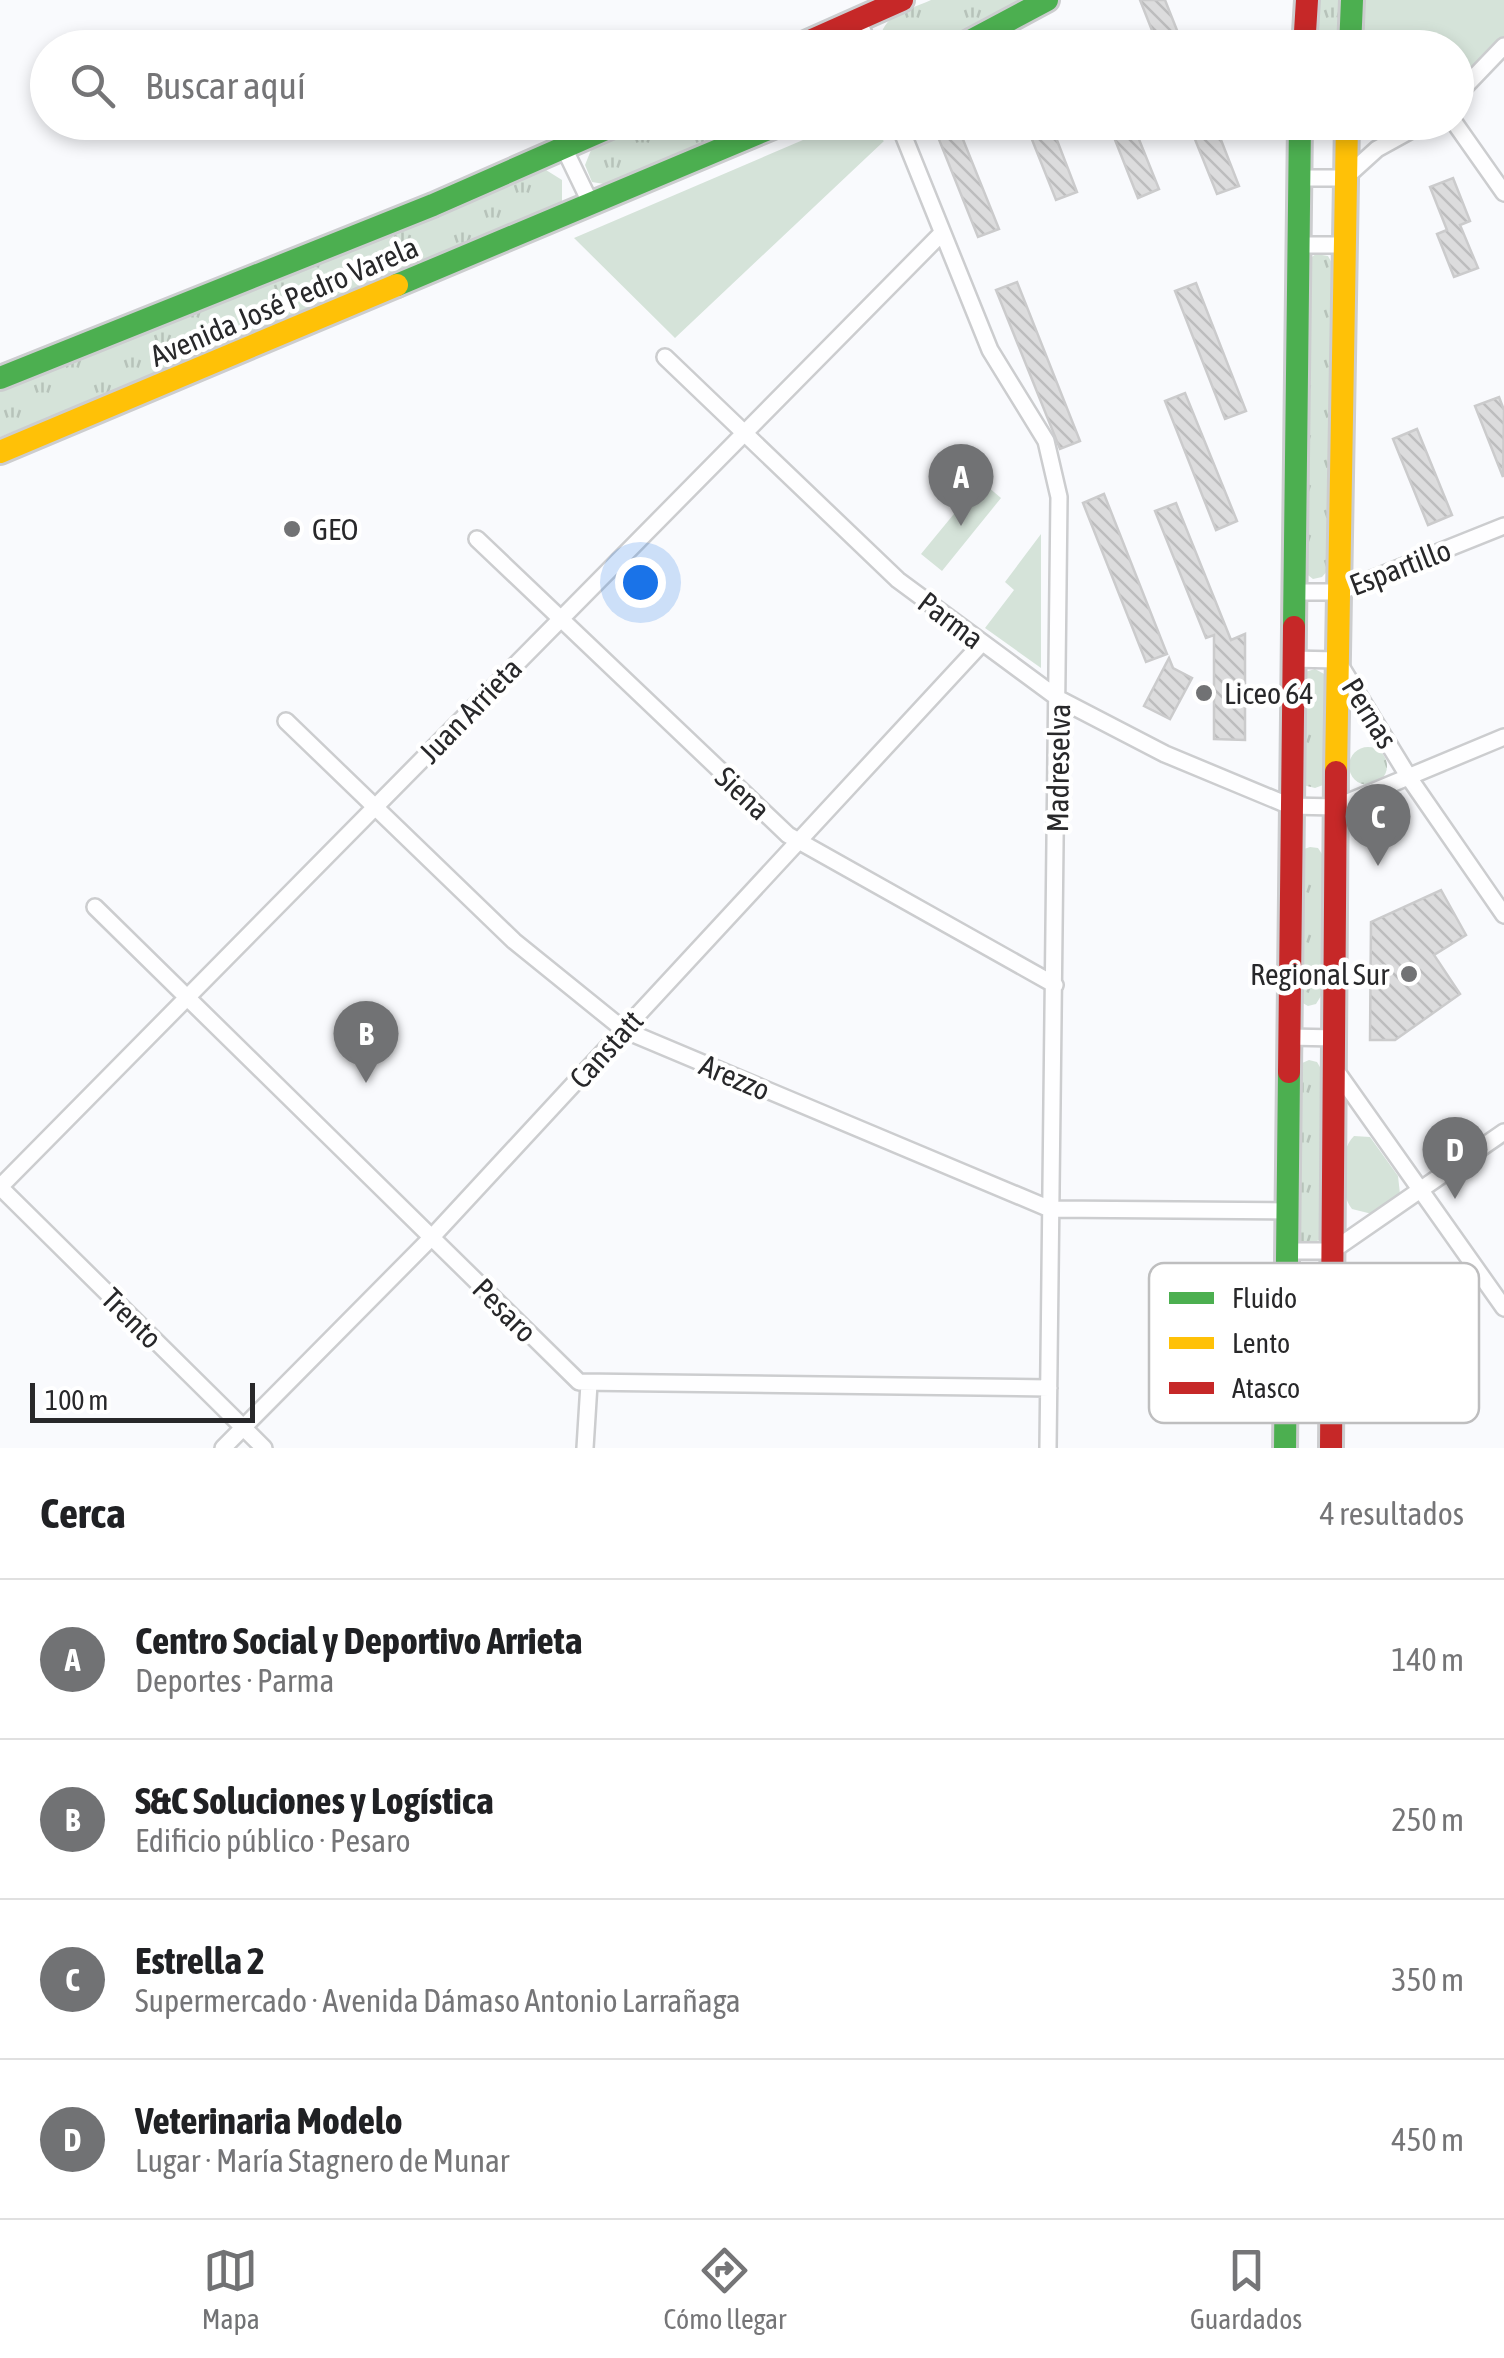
<!DOCTYPE html>
<html lang="es">
<head>
<meta charset="utf-8">
<style>
  body { margin:0; font-family:"Asap Condensed",sans-serif; background:#f6f6f6; color:#202124 }
  .scale { position:absolute; left:30px; bottom:25px; width:225px; box-sizing:border-box; padding-left:10px; border:5px solid #28282a; border-top:0; font-size:28px; line-height:35px; white-space:nowrap; color:#28282a; -webkit-text-stroke:8px #fff; paint-order:stroke }
  .you { position:absolute; left:640px; top:582px; width:35px; height:35px; margin:-25px; border:8px solid #fff; border-radius:50%; background:#1a73e8; box-shadow:0 0 0 15px #1a73e833 }
  .badge { display:grid; place-items:center; width:65px; height:65px; border-radius:50%; background:#717274; color:#fff; font-size:32px; font-weight:700 }
  .pin { position:absolute; translate:-50% -82px; filter:drop-shadow(0 2px 5px #0008) }
  .pin::after { content:''; position:absolute; top:52px; width:35px; height:30px; background:inherit; clip-path:polygon(0 0,100% 0,50% 100%) }
  .list { margin:0; padding:0; list-style:none }
  h2 { display:flex; justify-content:space-between; align-items:center; height:130px; margin:0; padding:0 40px; font-size:42px }
  h2 small { font-size:32px; font-weight:400; color:#757577 }
  .list li { display:grid; grid-template-columns:65px 1fr auto; gap:30px; align-items:center; box-sizing:border-box; height:160px; padding:0 40px; border-top:2px solid #e0e0e0 }
  .list b { display:block; font-size:38px; white-space:nowrap }
  .list p { margin:0; font-size:32px; white-space:nowrap; color:#757577 }
  .list em { font-size:32px; font-style:normal; color:#757577 }
  .icon { flex:none; width:55px; height:55px; fill:none; stroke:currentColor; stroke-width:2; stroke-linecap:round; stroke-linejoin:round }
  .map { position:relative; flex:none; width:1504px; height:1448px; overflow:hidden }
  .search { position:absolute; background:#fff; box-shadow:0 5px 15px #0003; left:30px; right:30px; top:30px; height:110px; display:flex; align-items:center; gap:25px; box-sizing:border-box; padding:0 35px; border-radius:55px; color:#757577; font-size:38px }
  .sheet { height:770px; background:#fff }
  nav { display:flex; justify-content:space-around; align-items:center; box-sizing:border-box; height:140px; border-top:2px solid #e0e0e0; background:#fff; font-size:28px; color:#757577 }
  nav a { display:grid; justify-items:center; gap:5px }
  nav .on { color:#717274 }
  .map>svg:first-child { display:block }
  .grass { fill:url(#grass-tufts) }
  .park { fill:#d5e3d9 }
  .building { fill:url(#building-back-hatch); stroke:#cbcbcc; stroke-width:2.5 }
  .lines { fill:none; stroke-linecap:round; stroke-linejoin:round }
  .street-casing { stroke:#cccdcf; stroke-width:20 }
  .fast-casing { stroke:#cccdcf; stroke-width:28 }
  .slow-casing { stroke:#cccdcf; stroke-width:28 }
  .jam-casing { stroke:#cccdcf; stroke-width:28 }
  .street { stroke:#fefeff; stroke-width:15 }
  .fast { stroke:#4caf50; stroke-width:22 }
  .slow { stroke:#ffc107; stroke-width:22 }
  .jam { stroke:#c62828; stroke-width:22 }
  .poi-dot { fill:#717274; stroke:#fff; stroke-width:4 }
  .labels { text-anchor:middle; dominant-baseline:central; stroke-width:9; stroke-linejoin:round; paint-order:stroke }
  .street-label { font-size:30px; fill:#28282a; stroke:#fff }
  .poi-label { font-size:30px; fill:#28282a; stroke:#fff; text-anchor:start }
  .key { fill:#fff; stroke:#bebebf; stroke-width:2.5 }
  .key-label { font-size:28px; fill:#28282a }
</style>
</head>
<body>
<div class="map">
<svg width="1504" height="1448" viewBox="0 0 1504 1448">
  <defs>
    <pattern id="grass-tufts" width="24" height="20" patternUnits="userSpaceOnUse" patternTransform="scale(2.5)"><rect width="24" height="20" fill="#d5e3d9"/><path d="M3 7l-1-3M5 7V3M7 7l1-3M15 17l-1-3M17 17v-4M19 17l1-3" fill="none" stroke="#b7c3ba"/></pattern>
    <pattern id="building-back-hatch" width="6" height="6" patternUnits="userSpaceOnUse" patternTransform="scale(2.5)"><rect width="6" height="6" fill="#dcdcdd"/><path d="M-1 5l2 2M0 0l6 6M5-1l2 2" fill="none" stroke="#bdbdbe"/></pattern>
  </defs>
  <rect width="100%" height="100%" fill="#f9fafd"/>
  <path class="grass" d="M931,0h98l-97,47h-51c-4,-31 25,-36 50,-47z
    M1313,0h26l-2,47 -27,1z
    M650,123h105l-145,62 -18,-3 -7,-17 6,-15z
    M546,170l16,10v24l-135,61 -427,172v-47z
    M1316,254l12,2 5,9 -4,304 -7,8 -9,2 -9,-7 5,-313z
    M1315,669l11,6v109l-11,4 -12,-3 2,-113z
    M1349 766a19 19 0 1 1 38 0a19 19 0 1 1-38 0Z
    M1310,847l8,1 8,12 -2,131 -8,13 -8,2 -9,-5 2,-151z
    M1309,1060l8,2 7,12 -1,155 -2,10 -14,7 -12,-10 5,-172z"/>
  <path class="park" d="M1360,0h144v36l-47,52 -1,-40h-98z
    M845,122l14,1 25,18 -209,197 -101,-100z
    M981,481l20,17 -59,73 -21,-17z
    M1041,534v134l-56,-40 29,-38 -9,-8z
    M1354,1136l16,1 28,39 2,18 -28,20 -20,-5c-13,-16 -14,-58 2,-73z"/>
  <path class="building" d="M1140,0h25l19,48h-25z
    M932,122h24l43,107 -21,8z
    M1025,122h25l27,70 -21,8z
    M1108,122h24l27,67 -21,9z
    M1188,122h26l25,64 -22,8z
    M1453,178l17,43 -10,4 18,43 -24,9 -17,-43 10,-4 -17,-43z
    M1017,282l63,159 -20,8 -64,-159z
    M1196,283l50,128 -21,8 -50,-128z
    M1185,393l52,128 -21,9 -51,-129z
    M1499,397l5,13 -1,67 -28,-71z
    M1417,429l35,86 -24,10 -35,-86z
    M1104,494l63,160 -21,8 -63,-159z
    M1176,503l55,137 14,-6v106l-31,-1v-104l-8,3 -51,-127z
    M1169,658l4,10 19,10 -22,41 -26,-13z
    M1441,890l25,45 -32,20 26,39 -65,46h-25l1,-118z"/>
  <g class="lines">
    <defs>
      <path id="street" d="M858,20l12,28
        M1456,96l48,-50
        M898,122l92,228 56,91 13,56 -11,951
        M1454,122l50,71
        M564,148l27,56
        M1299,178h46l32,-29 49,-27
        M1298,245h46
        M665,357l233,223 161,119 106,55 125,52 46,1 168,-70
        M477,539l311,296 267,150
        M1292,592h47l165,-66
        M1291,659l46,1 73,119 94,136
        M286,721l228,220 110,89 426,179 237,2
        M95,907l484,475 470,6
        M1288,1037l48,1
        M1335,1069l169,239
        M0,1187l941,-953
        M0,1187l264,261
        M1286,1251h46l172,-119
        M1285,1402l45,1
        M223,1448l209,-211 550,-594
        M585,1448l4,-64"/>
      <path id="fast" d="M957,48l90,-48
        M1350,48l2,-48
        M397,285l388,-163
        M0,378l433,-173 189,-83
        M1294,627l6,-505
        M1285,1448l4,-376"/>
      <path id="slow" d="M0,452l397,-167
        M1336,772l11,-650"/>
      <path id="jam" d="M794,48l108,-48
        M1304,48l3,-48
        M1289,1072l5,-445
        M1331,1448l5,-676"/>
    </defs>
    <use href="#street" class="street-casing"/>
    <use href="#fast" class="fast-casing"/>
    <use href="#slow" class="slow-casing"/>
    <use href="#jam" class="jam-casing"/>
    <use href="#street" class="street"/>
    <use href="#fast" class="fast"/>
    <use href="#slow" class="slow"/>
    <use href="#jam" class="jam"/>
  </g>
  <g class="poi-dot">
    <circle cx="292" cy="529" r="10"/>
    <circle cx="1204" cy="693" r="10"/>
    <circle cx="1409" cy="974" r="10"/>
  </g>
  <g class="labels">
    <g class="street-label">
      <text transform="translate(284 301) rotate(-23)">Avenida José Pedro Varela</text>
      <text transform="translate(1400 567) rotate(-21)">Espartillo</text>
      <text transform="translate(951 620) rotate(37)">Parma</text>
      <text transform="translate(470 710) rotate(-46)">Juan Arrieta</text>
      <text transform="translate(1370 713) rotate(58)">Pernas</text>
      <text transform="translate(1058 768) rotate(-89)">Madreselva</text>
      <text transform="translate(743 793) rotate(43)">Siena</text>
      <text transform="translate(606 1049) rotate(-48)">Canstatt</text>
      <text transform="translate(735 1077) rotate(23)">Arezzo</text>
      <text transform="translate(505 1310) rotate(45)">Pesaro</text>
      <text transform="translate(132 1318) rotate(45)">Trento</text>
    </g>
    <g class="poi-label">
      <text x="312" y="529">GEO</text>
      <text x="1224" y="693">Liceo 64</text>
      <text x="1389" y="974" text-anchor="end">Regional Sur</text>
    </g>
  </g>
  <rect x="1149" y="1263" width="330" height="160" rx="15" class="key"/>
  <rect x="1169" y="1292" width="45" height="12" fill="#4caf50"/>
  <rect x="1169" y="1337" width="45" height="12" fill="#ffc107"/>
  <rect x="1169" y="1382" width="45" height="12" fill="#c62828"/>
  <g class="key-label">
    <text x="1232" y="1308">Fluido</text>
    <text x="1232" y="1353">Lento</text>
    <text x="1232" y="1398">Atasco</text>
  </g>
</svg>
<div class="scale">100 m</div>
<div class="you"></div>
<div class="pin badge" style="left:961px;top:526px">A</div>
<div class="pin badge" style="left:366px;top:1083px">B</div>
<div class="pin badge" style="left:1378px;top:866px">C</div>
<div class="pin badge" style="left:1455px;top:1199px">D</div>
<div class="search"><svg class="icon" aria-label="search" viewBox="0 0 24 24"><circle cx="10" cy="10" r="6"/><path d="M15 15l6 6"/></svg>Buscar aquí</div>
</div>
<section class="sheet">
<h2>Cerca<small>4 resultados</small></h2>
<ul class="list">
<li><span class="badge">A</span><div><b>Centro Social y Deportivo Arrieta</b><p>Deportes · Parma</p></div><em>140 m</em></li>
<li><span class="badge">B</span><div><b>S&amp;C Soluciones y Logística</b><p>Edificio público · Pesaro</p></div><em>250 m</em></li>
<li><span class="badge">C</span><div><b>Estrella 2</b><p>Supermercado · Avenida Dámaso Antonio Larrañaga</p></div><em>350 m</em></li>
<li><span class="badge">D</span><div><b>Veterinaria Modelo</b><p>Lugar · María Stagnero de Munar</p></div><em>450 m</em></li>
</ul>
</section>
<nav>
<a class="on"><svg class="icon" aria-label="map" viewBox="0 0 24 24"><path d="M3 6l6-2 6 2 6-2v14l-6 2-6-2-6 2zM9 4v14M15 6v14"/></svg>Mapa</a>
<a><svg class="icon" aria-label="directions" viewBox="0 0 24 24"><path d="M12 3l9 9-9 9-9-9zM9 14v-3h6M13 9l2 2-2 2"/></svg>Cómo llegar</a>
<a><svg class="icon" aria-label="saved" viewBox="0 0 24 24"><path d="M7 4h10v16l-5-4-5 4z"/></svg>Guardados</a>
</nav>
</body>
</html>
